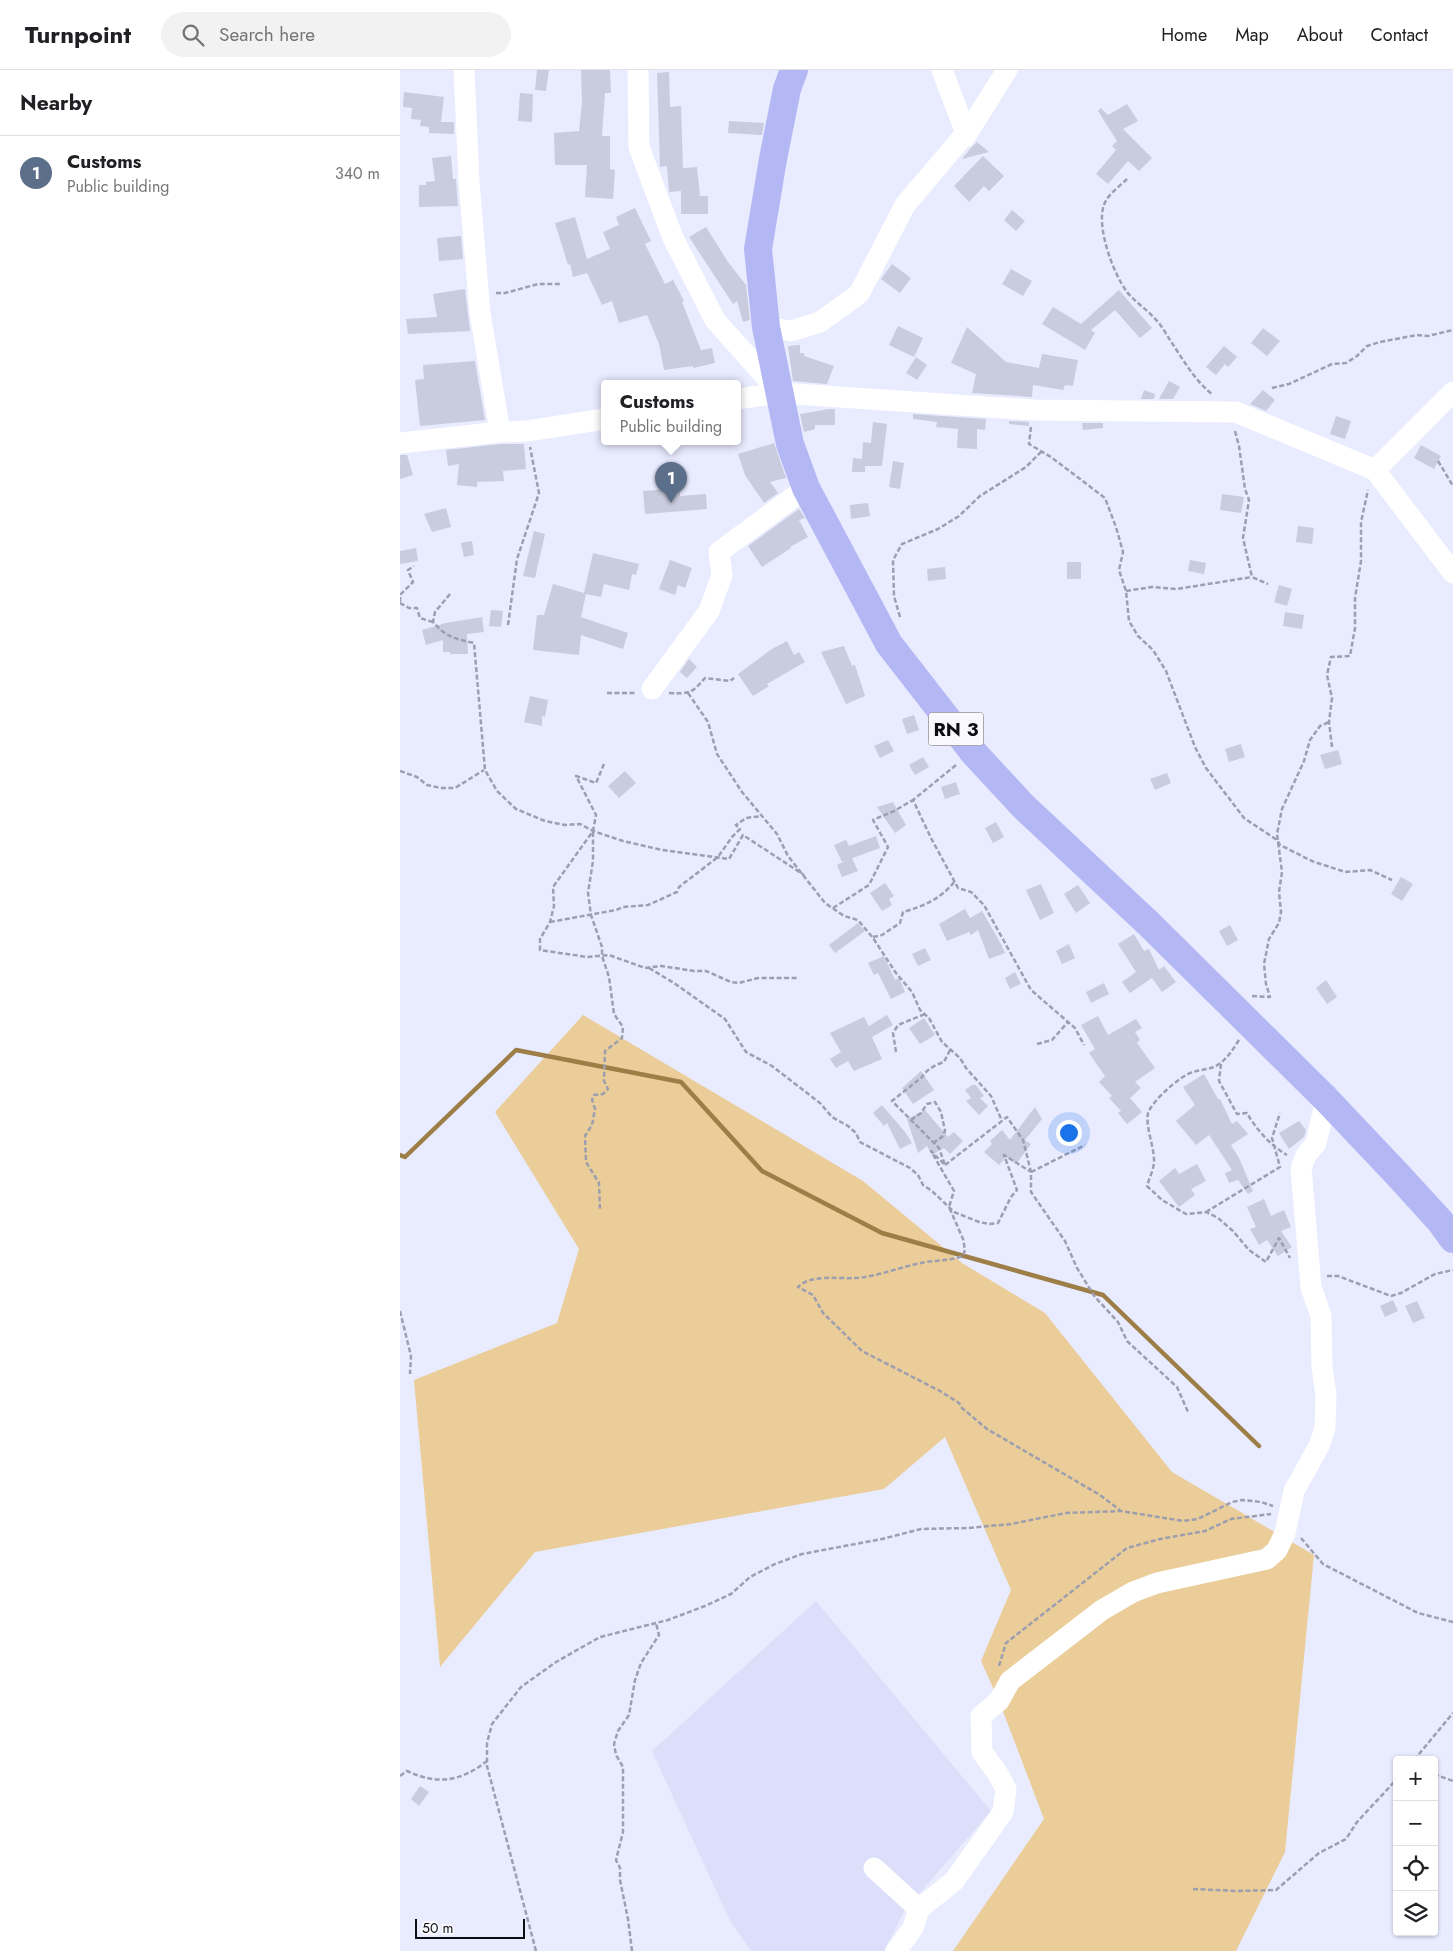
<!DOCTYPE html>
<html lang="en">
<head>
<meta charset="utf-8">
<style>
  body { margin:0; font-family:Jost,sans-serif; background:#f2f2f2; color:#202124 }
  .controls { position:absolute; right:15px; bottom:15px; display:grid; overflow:hidden; border-radius:5px; box-shadow:0 1px 4px #0004 }
  .controls button { width:45px; height:45px; display:grid; place-items:center; padding:0; border:0; border-bottom:1px solid #e0e0e0; background:#fff; color:#202124; font:25px sans-serif }
  .scale { position:absolute; left:15px; bottom:12px; width:110px; box-sizing:border-box; padding-left:5px; border:2px solid #0d0d14; border-top:0; font-size:14px; line-height:18px; white-space:nowrap; color:#0d0d14; -webkit-text-stroke:4px #f9f9fd; paint-order:stroke }
  .you { position:absolute; left:668px; top:1062px; width:18px; height:18px; margin:-12px; border:4px solid #fff; border-radius:50%; background:#1a73e8; box-shadow:0 0 0 8px #1a73e833 }
  .badge { display:grid; place-items:center; width:32px; height:32px; border-radius:50%; background:#0f766e; color:#fff; font-size:16px; font-weight:700 }
  .pin { position:absolute; translate:-50% -41px; filter:drop-shadow(0 1px 2px #0008) }
  .pin::after { content:''; position:absolute; top:26px; width:18px; height:15px; background:inherit; clip-path:polygon(0 0,100% 0,50% 100%) }
  .popup { position:absolute; left:201px; top:310px; width:140px; height:65px; box-sizing:border-box; display:grid; place-content:center; border-radius:5px; background:#fff; filter:drop-shadow(0 1px 4px #0005); font-size:16px; white-space:nowrap; color:#757577 }
  .popup b { font-size:19px; color:#202124 }
  .popup::after { content:''; position:absolute; left:50%; top:100%; margin-left:-10px; border:10px solid transparent; border-top-color:#fff }
  .list { margin:0; padding:0; list-style:none }
  h2 { display:flex; justify-content:space-between; align-items:center; height:65px; margin:0; padding:0 20px; font-size:21px }
  h2 small { font-size:16px; font-weight:400; color:#757577 }
  .list li { display:grid; grid-template-columns:32px 1fr auto; gap:15px; align-items:center; box-sizing:border-box; height:75px; padding:0 20px; border-top:1px solid #e0e0e0 }
  .list b { display:block; font-size:19px; white-space:nowrap }
  .list p { margin:0; font-size:16px; white-space:nowrap; color:#757577 }
  .list em { font-size:16px; font-style:normal; color:#757577 }
  .icon { flex:none; width:28px; height:28px; fill:none; stroke:currentColor; stroke-width:2; stroke-linecap:round; stroke-linejoin:round }
  .map { position:relative; flex:none; width:1053px; height:1881px; overflow:hidden }
  header { display:flex; align-items:center; gap:30px; box-sizing:border-box; height:70px; padding:0 25px; background:#fff; border-bottom:1px solid #e0e0e0 }
  header strong { font-size:24px }
  nav { display:flex; gap:28px; margin-inline-start:auto; font-size:18px }
  .search { width:350px; height:45px; background:#f2f2f2; display:flex; align-items:center; gap:12px; box-sizing:border-box; padding:0 18px; border-radius:28px; color:#757577; font-size:19px }
  main { display:flex }
  aside { flex:1; background:#fff }
  .map>svg:first-child { display:block }
  .built { fill:#dddffa }
  .green { fill:#eacd99 }
  .lines { fill:none; stroke-linecap:round; stroke-linejoin:round }
  .stream { stroke:#9c7e46; stroke-width:4.5 }
  .building { fill:#c9cbde }
  .path { stroke:#9d9fae; stroke-width:2.5; stroke-dasharray:5 2.5; stroke-linecap:butt }
  .minor { stroke:#fff; stroke-width:21 }
  .highway { stroke:#b3b7f3; stroke-width:28 }
  .labels { text-anchor:middle; dominant-baseline:central; stroke-width:4; stroke-linejoin:round; paint-order:stroke }
  .shield { fill:#f9f9fd; stroke:#54545a; stroke-width:1 }
  .shield-label { font-size:19px; font-weight:bold; fill:#0d0d14 }
</style>
</head>
<body>
<header>
<strong>Turnpoint</strong>
<div class="search"><svg class="icon" aria-label="search" viewBox="0 0 24 24"><circle cx="10" cy="10" r="6"/><path d="M15 15l6 6"/></svg>Search here</div>
<nav><a>Home</a><a>Map</a><a>About</a><a>Contact</a></nav>
</header>
<main>
<aside>
<h2>Nearby<small></small></h2>
<ul class="list">
<li><span class="badge" style="background:#5c6f8a">1</span><div><b>Customs</b><p>Public building</p></div><em>340 m</em></li>
</ul>
</aside>
<div class="map">
<svg width="1053" height="1881" viewBox="0 0 1053 1881">
  <rect width="100%" height="100%" fill="#e9ebff"/>
  <path class="built" d="M416,1531l175,210 -86,99 -21,41h-133l-21,-30 -78,-170z"/>
  <path class="green" d="M183,945l280,166 99,82 83,50 127,159 142,83 -29,297 -49,99h-283l91,-132 -45,-118 -18,-40 30,-71 -66,-153 -61,52 -349,63 -95,115 -26,-287 143,-57 22,-74 -84,-137z"/>
  <g class="lines">
    <path class="stream" d="M0,1085l5,2 111,-107 165,32 81,89 120,62 221,62 156,151"/>
  </g>
  <path class="building" d="M137,0h12l-3,21 -11,-1z
    M181,0h29l1,23h-6l-3,43h8v33l5,1 -2,29 -28,-2 2,-32h-32l-1,-32 25,-2 3,-29z
    M269,2l1,35 11,-1 2,62 14,-1 3,29h8v18h-27v-23l-12,1 -2,-26 -7,1 -3,-94z
    M4,22l40,5 -3,25h13v12l-25,-1v-6l-9,-1 1,-6 -10,-1 1,-11 -9,-1z
    M120,23l13,1 -1,28 -14,-1z
    M727,34l11,17 -15,8 29,29 -13,13 -11,-10 -20,23 -12,-10 20,-24 -4,-4 5,-5 -19,-30 3,-3 7,7z
    M329,51l35,2 -2,12 -34,-2z
    M577,72l12,10 -27,7 9,-11z
    M51,86l2,23h3l2,27 -39,1v-22h7v-3l9,-1 -3,-23z
    M583,86l21,20 -15,15 -5,-5 -15,16 -15,-16z
    M235,138l16,33 -6,3 20,40 8,-4 11,21 -2,1 19,48 11,-2 3,15 -22,5v-2l-29,4 -5,-26 -12,-29 -28,8 -7,-22 -10,4 -15,-32 -14,4 -3,-13 -2,1 -13,-42 20,-6 12,42 23,-10 -7,-17 16,-7 -3,-8z
    M612,140l13,11 -9,10 -12,-11z
    M306,157l22,35 18,23 4,35 -7,2 -6,-21 -4,3 -44,-67z
    M61,166l2,23 -24,2 -2,-23z
    M492,194l19,14 -11,15 -19,-14z
    M611,199l21,12 -9,15 -21,-12z
    M65,219l5,42 -62,3 -2,-15 31,-2 -4,-23z
    M719,220l33,38 -12,10 -25,-28 -24,20 4,3 -10,17 -43,-26 11,-17 28,17z
    M498,256l25,12 -9,19 -25,-12z
    M567,257l39,35 33,6 3,-14 36,6 -5,26 -8,-1 -2,5 -30,-5 -1,12 -60,-4 4,-19 -25,-11z
    M863,258l17,13 -13,15 -16,-13z
    M400,275v8h4v3l30,10 -7,18 -34,-3 -5,-35z
    M824,276l13,11 -9,10 -3,-3 -9,11 -10,-8z
    M516,287l11,8 -10,15 -11,-7z
    M75,291l10,59 -65,6 -5,-46 9,-1 -1,-14z
    M769,311l11,6 -7,12h-14z
    M744,320l11,4 -1,5h-13z
    M863,320l12,10 -9,11 -16,-7z
    M429,339h6v16h-20v4l-11,3 -4,-18z
    M513,344l73,5 -1,11 -8,-1v20l-20,-1 1,-19 -22,-2 1,-5 -24,-3z
    M936,346l15,5 -6,18 -15,-5z
    M609,351l20,1v4l-20,-2z
    M473,352l14,2 -5,42h-17v6h-13l1,-14 9,1 1,-17 8,1z
    M682,353h21v5l-20,2z
    M374,373l12,35 -16,4 8,11 -14,10 -19,-28 -7,-21z
    M101,374h23l2,25 -23,2 1,10 -27,1v5l-20,-2 2,-21 -11,2 -2,-16z
    M1021,375l20,11 -7,13 -20,-11z
    M0,385h7l6,20 -13,4z
    M493,391l11,2 -4,26 -11,-2z
    M280,418v8l26,-2 1,15 -62,5 -2,-23z
    M822,424l22,3 -3,16 -21,-3z
    M468,433l2,13 -19,3 -1,-14z
    M46,438l5,19 -19,5 -8,-18z
    M399,439l6,9 -6,2 9,17 -18,10 1,1 -29,19 -14,-21z
    M898,456l16,2 -2,16 -16,-2z
    M134,461l11,3 -10,44 -12,-2z
    M72,471l2,14 -10,2 -3,-14z
    M16,478l2,13 -18,3v-13z
    M193,483l46,11 -3,11 -4,-1 -3,16 -25,-6 -3,13 -15,-3 -5,23 47,16 -5,16 -42,-14 -2,20 -46,-5 4,-35h7l9,-31 31,9z
    M270,490l22,8 -7,20 -7,-3 -3,10 -16,-6z
    M790,490l16,3 -2,11 -16,-3z
    M667,492h14v17h-14z
    M545,497l1,12 -18,2 -1,-12z
    M879,515l13,4 -5,17 -13,-4z
    M91,540l12,1 -2,16 -12,-1z
    M885,542l19,3 -2,14 -19,-3z
    M82,547l2,15 -17,2 1,20h-18v-2h-7v-12l-17,5 -4,-15 24,-7z
    M387,571l7,14 5,-3 6,10 -38,22 2,2 -16,10 -15,-22 34,-25z
    M444,576l8,20 3,-1 10,31 -19,8 -25,-52z
    M289,589l8,8 -10,11 -7,-6z
    M130,626l18,4 -3,17 -3,-1v10l-18,-4z
    M514,645l5,15 -12,4 -5,-15z
    M488,670l6,11 -14,7 -6,-12z
    M841,674l4,13 -16,5 -4,-13z
    M938,680l4,14 -17,5 -5,-14z
    M523,687l6,10 -14,8 -6,-10z
    M225,701l11,12 -17,15 -11,-12z
    M767,703l4,10 -16,7 -5,-11z
    M556,712l4,12 -15,5 -4,-12z
    M493,732l13,23 -11,8 -18,-26z
    M596,752l8,15 -11,6 -8,-15z
    M476,766l4,12 -38,14 -8,-17 12,-5 3,6z
    M452,788l6,13 -16,6 -5,-12z
    M1001,807l12,7 -11,17 -11,-7z
    M485,813l9,13 -5,3 3,6 -10,6 -12,-18z
    M641,814l13,29 -14,7 -14,-30z
    M678,815l12,18 -14,10 -12,-19z
    M565,839l5,9 12,-7 19,33 4,9 -16,6 -11,-29 -7,5 -2,-3 -22,9 -8,-17z
    M458,853l7,8 -30,22 -6,-8z
    M830,855l8,15 -11,6 -8,-15z
    M734,864l10,17 5,-2 10,21 5,-4 12,16 -14,10 -10,-14 -22,15 -8,-11 14,-10 -18,-28z
    M669,874l6,14 -13,6 -6,-13z
    M525,878l6,12 -13,6 -6,-12z
    M484,886l11,24 4,-2 6,14 -14,7 -13,-26 -4,2 -6,-12z
    M615,902l6,12 -11,5 -5,-11z
    M926,910l11,17 -10,7 -11,-16z
    M704,913l5,11 -18,9 -5,-11z
    M487,945l6,10 -21,12 10,22 -28,12 -6,-10 -12,7 -6,-9 11,-7 -11,-19 34,-16 5,9z
    M698,946l10,19 28,-16 6,9 -7,4 5,8 -3,3 18,25 -20,14 6,6 -11,10 12,14 -15,12 -9,-11 3,-2 -12,-13 3,-2 -13,-14 6,-6 -16,-23 6,-4 -14,-24z
    M524,948l11,17 -15,9 -11,-16z
    M521,1001l13,19 -21,14 -11,-16z
    M804,1004l14,25h2l12,25 5,-3 11,13 -17,11 8,13 14,33 -5,3 -10,-14 -9,3 -4,-10 7,-3 -23,-35 -13,10 -20,-24 19,-16 -12,-18z
    M572,1015h4l8,11 -4,2 8,8 -9,9 -13,-14 5,-3 -6,-8z
    M482,1035l23,27 7,11 -12,6 -13,-26 -3,3 -11,-13z
    M635,1037l7,12 -17,21 6,4 -15,20 -10,-7 -7,8 -15,-13 8,-8 -2,-3 12,-11 8,10z
    M525,1040l23,27 6,-5 9,9 -13,13 -6,-6 -12,7 -5,-9 -9,7 -11,-34z
    M899,1051l7,9 -2,7 -15,12 -10,-16z
    M797,1094l9,17 -15,8 4,6 -16,12 -20,-26 16,-13 4,6z
    M864,1129l7,17 13,-6 7,17 -10,4 11,16 -14,9 -11,-16 -8,5 -9,-16 6,-2 -9,-20z
    M993,1230l5,11 -13,6 -5,-11z
    M1017,1231l8,17 -12,5 -8,-17z
    M20,1716l9,6 -10,14 -8,-7z"/>
  <g class="lines">
    <path class="path" d="M727,109c-7,7 -20,16 -23,26 -8,22 9,68 23,87 9,11 21,18 30,29 5,5 9,13 13,19 12,18 25,41 42,54
      M96,223h9l33,-9h24
      M872,318l17,-4 43,-20 14,-1 11,-7 10,-10 13,-4 37,-7 11,1 25,-6
      M631,357l-2,17 22,13 54,41 11,29 7,25 -4,18 7,21 3,30 9,15 15,14 13,21 29,76 11,21 38,50 33,22 3,5 34,17 13,4 18,6 25,-2 22,10
      M835,361l4,15 6,43 4,11 -6,38 9,39 16,7
      M1038,391l15,25
      M726,521l26,-4 25,2 75,-12
      M50,524l-15,18 -2,10c13,15 22,17 41,21l11,127 12,21 19,18 29,12 20,4 15,-1 13,7 30,10 39,9 67,9 14,-24 61,40
      M0,532v-7l13,-13 -5,-12 6,-4
      M0,533l9,5h8l3,10 13,4
      M500,547l-6,-21 -1,-36 9,-16 36,-15 21,-13 21,-20 46,-29 16,-16
      M108,555l9,-66 22,-66 -9,-46
      M207,623h28
      M269,623c21,1 23,0 36,-15l25,3 4,-3
      M288,623l20,29 9,32 25,38 35,42 11,22 37,47 19,13 14,4 15,18 23,35 16,19 8,18 9,8 13,24 18,16 6,10 25,28 11,25
      M932,677l-3,-25 3,-24 -5,-23 4,-18 19,-1 5,-28v-30l6,-37v-39l7,-32
      M204,694l-8,19 -20,-7 20,39 -3,16 -40,56 1,19 -4,16 -10,17v11l47,7 22,-2 36,13 16,-2 33,5h12l25,11 8,1 19,-5h39
      M556,695l-43,35 18,38 27,50 13,4 13,13 47,85 44,38 9,17
      M0,701l17,6 10,8 14,3h14l29,-18
      M193,762v29l-5,32 3,22 11,32v9l7,21 5,37 9,13 -1,11 -17,13 -1,30 4,8 -5,5 -9,1 -2,5 3,9 -3,16 -7,11 1,26 13,21 1,28
      M433,838l36,-23 19,-38 -15,-27 21,-9 19,-11
      M150,852l66,-12 7,-3 25,-2 29,-13 2,-5 39,-30 14,-20 8,-8 -4,-4 10,-7 16,-2
      M473,867l9,-2 18,-12 3,-11c21,-6 38,-13 52,-31
      M249,898l25,15 51,36 21,33 26,14 48,37 12,14 16,9 8,7 4,9 50,26 8,7 5,10 9,6 22,21 25,10 10,2 9,-1 13,-26 6,-7 -13,-35 27,17
      M852,926l18,1 -4,-13 -2,-20 5,-25 10,-16 2,-11 -2,-20 3,-20 -5,-38 5,-25 22,-48 6,-21 10,-14 9,-4
      M839,970c-6,9 -11,18 -20,24 -8,6 -17,5 -26,8 -12,3 -41,29 -45,41 -3,14 7,35 6,50 -1,8 -5,16 -7,23l15,14 24,14 20,-2 12,6 15,13 16,19 17,12 13,-24 11,20
      M637,974l15,-4 16,-18
      M550,980l-6,12c-9,3 -17,7 -22,15l-30,24 47,47 6,17 -14,-14 23,40 -5,16 14,32 2,11 -2,6c-13,5 -24,4 -37,6 -24,4 -48,15 -72,16 -17,1 -43,-4 -56,9l15,8 10,18 39,38 78,40 19,12 3,5 25,21 113,66 20,15
      M496,982l-3,-19 5,-8 27,-11
      M821,994l-2,17 18,33 10,-1c9,16 24,33 40,42
      M511,1050l10,-7 6,-9 8,-2 6,10 4,19 -3,6 -9,6
      M545,1095l62,-48 16,23 8,32v20l34,49 12,27 18,29 23,25 9,19 50,46 11,25
      M631,1102l54,-27
      M806,1142l74,-45 -8,-29 8,-25
      M927,1206h11l53,20 10,-3 34,-19 18,-4
      M0,1241l11,45 -1,18
      M901,1468l22,26 95,49 35,9
      M599,1596l7,-23 121,-95 33,-9 45,-8 26,-12 40,-5
      M1014,1690l39,-47
      M1034,1704l19,7
      M0,1706l7,-5c31,14 53,11 80,-10
      M793,1819l44,2 39,-1 43,-37 27,-14 11,-17 40,-43
      M136,1881l-49,-185v-23l5,-19 29,-37 35,-25 44,-25 68,-17 37,-14 26,-12 19,-17 25,-13 27,-10 80,-15 39,-10 47,-1 43,-4 55,-11 55,-2 62,10 15,-2 34,-17 10,-2 19,2 12,4
      M232,1881l-4,-32 -8,-39v-12l-4,-8 7,-28v-65l-7,-12 -2,-11 4,-13 11,-16 6,-35 6,-17 18,-28 -3,-12"/>
    <path class="minor" d="M64,0l5,111 11,132 20,119
      M238,0l1,77 34,91 42,82 65,73
      M565,67l42,-67
      M366,257l25,4 29,-9 39,-28 46,-89 61,-72 -24,-63
      M337,329l43,-6 254,17 202,2 139,58 78,103
      M0,373l100,-11 27,-1 78,-12
      M975,400l78,-78
      M252,619l57,-78 13,-36 -3,-23 87,-64
      M474,1798l45,41
      M496,1881l17,-23 6,-19 35,-28 49,-69 3,-23 -8,-15 -16,-22 -1,-36 18,-15 11,-20 92,-71 31,-18 24,-9 110,-24 10,-9 8,-17 9,-42 25,-45 6,-18 1,-32 -4,-30 -1,-50 -10,-29 -10,-119 5,-13 10,-12 10,-44"/>
    <path class="highway" d="M394,0l-7,19 -14,70 -15,90 8,78 24,117 16,44 83,156 84,108 50,54 126,118 177,175 71,75 43,47 13,18"/>
  </g>
  <g class="labels">
    <rect class="shield" x="528.5" y="642.5" width="55" height="33" rx="4"/>
    <g class="shield-label">
      <text x="556" y="659">RN 3</text>
    </g>
  </g>
</svg>
<div class="controls">
<button>+</button>
<button>−</button>
<button><svg class="icon" aria-label="locate" viewBox="0 0 24 24"><circle cx="12" cy="12" r="6"/><path d="M12 2v4M12 18v4M2 12h4M18 12h4"/></svg></button>
<button><svg class="icon" aria-label="layers" viewBox="0 0 24 24"><path d="M12 4l9 5-9 5-9-5zM3 14l9 5 9-5"/></svg></button>
</div>
<div class="scale">50 m</div>
<div class="you"></div>
<div class="pin badge" style="left:271px;top:433px;background:#5c6f8a">1</div>
<div class="popup"><b>Customs</b>Public building</div>
</div>
</main>
</body>
</html>
